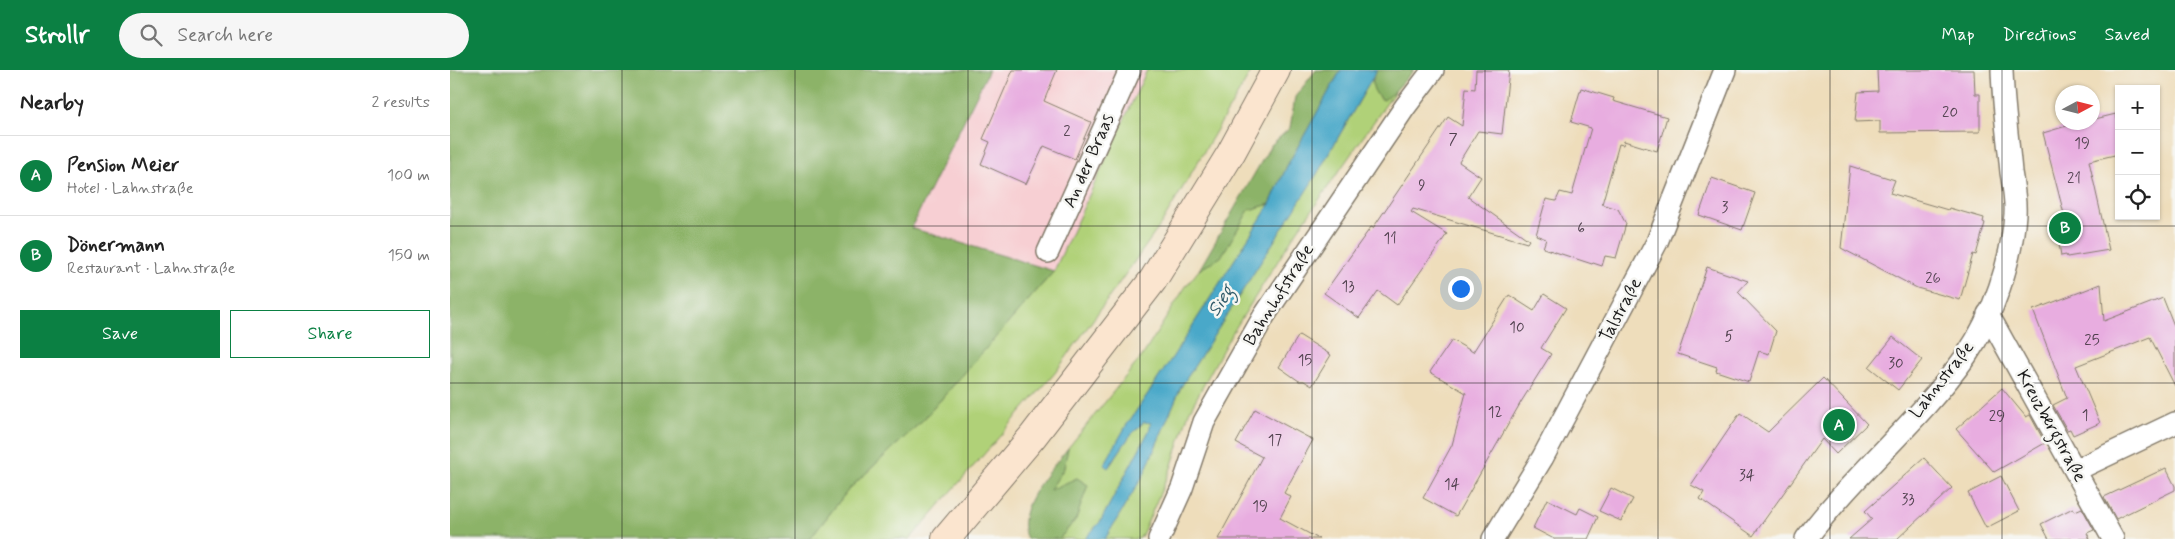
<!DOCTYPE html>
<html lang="en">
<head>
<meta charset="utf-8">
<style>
  body { margin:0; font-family:Mynerve,sans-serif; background:#f6f6f6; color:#222 }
  .controls { position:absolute; right:15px; top:15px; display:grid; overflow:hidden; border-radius:0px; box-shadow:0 1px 4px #0004 }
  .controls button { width:45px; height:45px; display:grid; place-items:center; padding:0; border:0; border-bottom:1px solid #e0e0e0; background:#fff; color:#222; font:25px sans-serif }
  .compass { position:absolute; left:1605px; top:15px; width:45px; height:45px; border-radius:50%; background:#fff; box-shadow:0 1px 4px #0004; rotate:83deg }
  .you { position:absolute; left:1010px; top:218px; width:18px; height:18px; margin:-12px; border:4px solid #fff; border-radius:50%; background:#1a73e8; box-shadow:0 0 0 8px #1a73e833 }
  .badge { display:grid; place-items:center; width:32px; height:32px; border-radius:50%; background:#0b8043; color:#fff; font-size:16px; font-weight:700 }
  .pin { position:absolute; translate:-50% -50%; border:2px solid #fff; box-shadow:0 1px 5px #0006 }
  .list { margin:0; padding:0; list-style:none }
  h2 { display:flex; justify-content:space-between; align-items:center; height:65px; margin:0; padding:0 20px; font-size:21px }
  h2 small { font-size:16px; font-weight:400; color:#767676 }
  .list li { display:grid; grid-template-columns:32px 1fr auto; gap:15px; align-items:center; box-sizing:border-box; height:80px; padding:0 20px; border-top:1px solid #e0e0e0 }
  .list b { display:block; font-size:19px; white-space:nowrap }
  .list p { margin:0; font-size:16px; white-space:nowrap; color:#767676 }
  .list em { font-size:16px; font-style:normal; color:#767676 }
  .actions { display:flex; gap:10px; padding:15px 20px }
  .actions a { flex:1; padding:11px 0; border:1px solid #0b8043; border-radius:0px; text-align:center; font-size:18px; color:#0b8043 }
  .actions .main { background:#0b8043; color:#fff }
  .icon { flex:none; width:28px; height:28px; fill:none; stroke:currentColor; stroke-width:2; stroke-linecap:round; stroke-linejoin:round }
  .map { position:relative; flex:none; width:1725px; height:469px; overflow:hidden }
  header { display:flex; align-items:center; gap:30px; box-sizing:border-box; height:70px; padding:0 25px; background:#0b8043; color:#fff }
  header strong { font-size:24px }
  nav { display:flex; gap:28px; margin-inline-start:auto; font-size:18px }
  .search { width:350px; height:45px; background:#f6f6f6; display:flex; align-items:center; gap:12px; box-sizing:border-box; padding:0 18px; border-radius:28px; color:#767676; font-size:19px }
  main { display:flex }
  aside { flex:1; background:#fff }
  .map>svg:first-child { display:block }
  .built { fill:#f7cfd3 }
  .green { fill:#b0d178; stroke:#66764a }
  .forest { fill:#8cb368; stroke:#546842 }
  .water { fill:#4aa8c9; stroke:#336272 }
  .building { fill:#e8ade0 }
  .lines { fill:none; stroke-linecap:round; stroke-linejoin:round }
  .minor-casing { stroke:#857c6c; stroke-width:24 }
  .secondary-casing { stroke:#857c6c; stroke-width:30 }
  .minor { stroke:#fff; stroke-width:21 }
  .secondary { stroke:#fbe5cf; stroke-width:28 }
  .grid { fill:none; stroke:#1c1c1c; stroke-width:1; stroke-opacity:0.55 }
  .labels { text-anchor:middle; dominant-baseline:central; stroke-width:5; stroke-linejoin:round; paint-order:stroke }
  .number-label { font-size:15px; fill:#4f404d }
  .street-label { font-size:18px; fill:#1c1c1c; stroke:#f6f6f2 }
  .water-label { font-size:19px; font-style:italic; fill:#315b6a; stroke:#f6f6f2 }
</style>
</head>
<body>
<header>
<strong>Strollr</strong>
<div class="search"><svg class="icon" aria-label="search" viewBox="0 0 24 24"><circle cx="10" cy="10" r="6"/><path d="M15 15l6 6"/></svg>Search here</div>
<nav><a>Map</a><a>Directions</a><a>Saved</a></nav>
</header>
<main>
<aside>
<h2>Nearby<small>2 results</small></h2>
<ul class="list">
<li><span class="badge">A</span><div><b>Pension Meier</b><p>Hotel · Lahnstraße</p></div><em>100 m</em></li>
<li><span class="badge">B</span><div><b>Dönermann</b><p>Restaurant · Lahnstraße</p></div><em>150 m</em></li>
</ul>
<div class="actions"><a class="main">Save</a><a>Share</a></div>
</aside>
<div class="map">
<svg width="1725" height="469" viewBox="0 0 1725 469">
  <rect width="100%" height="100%" fill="#f6f6f2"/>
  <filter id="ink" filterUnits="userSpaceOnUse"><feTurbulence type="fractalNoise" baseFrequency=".02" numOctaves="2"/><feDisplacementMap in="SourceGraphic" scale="10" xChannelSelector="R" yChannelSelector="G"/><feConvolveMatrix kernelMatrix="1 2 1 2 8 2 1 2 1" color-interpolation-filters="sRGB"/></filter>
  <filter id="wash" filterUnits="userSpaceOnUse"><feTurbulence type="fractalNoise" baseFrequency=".0096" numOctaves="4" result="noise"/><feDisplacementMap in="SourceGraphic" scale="20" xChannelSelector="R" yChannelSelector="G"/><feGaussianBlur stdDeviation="1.12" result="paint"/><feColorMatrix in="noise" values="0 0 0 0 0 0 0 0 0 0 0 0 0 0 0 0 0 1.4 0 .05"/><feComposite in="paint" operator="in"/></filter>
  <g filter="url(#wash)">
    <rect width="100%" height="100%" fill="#edb"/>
    <path class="built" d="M539,0h158l-93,201 -144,-43z"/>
    <path class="green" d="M697,0h105l-90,153 -107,150 -145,166h-100l39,-50 73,-68 132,-150z
      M922,9c1,10 3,16 11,21l13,-10 -103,147 -65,103 -39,72 -18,56 -29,67 -3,4h-34l39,-65 37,-87 136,-213z
      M820,134l-98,154 -46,68 -21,39 4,2 21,-31 14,-15 8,2 -3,8 -49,91 -15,17h-26l17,-20 1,-41 -28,13 15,-23 4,-20 75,-93 43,-69 13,-16 22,-14 28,-46z"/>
    <path class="forest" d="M0,0h539l-78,158 143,43 -132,150 -73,68 -39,50h-360z
      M866,0h25l-54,96 -17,38 -21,6 -28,47 -22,13 72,-125 19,-17 5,-31z
      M927,0h37l-18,20 -12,10c-13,-8 -14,-18 -7,-30z
      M618,378l-4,20 -14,22 27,-12 11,7 -12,34 -17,20h-32c-15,-30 24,-69 41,-91z"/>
    <path class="water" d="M891,0h36l-60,104 -136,213 -37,87 -39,65h-20l15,-17 49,-91 2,-8 -7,-1 -14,14 -22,32 -4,-3 22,-39 46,-68 98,-154 17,-38z"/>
    <g id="blocks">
      <path class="building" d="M563,0h44l-13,31 47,21 -16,37 -31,-13 -18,38 -45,-20 9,-22 -7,-3z
        M1026,0h33l-7,64 -24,-3 -19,31 22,15 -13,20 61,43 -2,3 -114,-34 -2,3 36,22 -50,71 -19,-14 -19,27 -35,-25 47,-66 2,1 75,-111 14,9 4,-38 9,1z
        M1427,0h97l1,24h5v38l-100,1v-12l-25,1 3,-30 20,-1z
        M1131,18l33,10 -1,3 54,16 -10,34 -33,-10 -1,4 -4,-1 -17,60 16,5 8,15 -10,34 -11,-2 -3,10 -9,-3 -1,1 -49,-16 3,-9 -10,-4 10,-36 10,2 4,-9 12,3 19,-67 -20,-6z
        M1666,44l3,13v27l-30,7 20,89 -42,7 -1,-2 -5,1 -6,-38 9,-4 -21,-81 37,-11h12l3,-3z
        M1400,96l45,14 -5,13 58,17 1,-2 35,10 -1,4 2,1 -9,32 -3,-1 -13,46 -43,-12 -76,-40z
        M1262,108l43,15 -13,37 -43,-15z
        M1257,197l41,14 -10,11 38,39 -7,23 -10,-3 -10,31 -33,-11 1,-4 -39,-13z
        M1651,214l3,37 59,-23 12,30v58l-25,-49 -74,29 24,57 -27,12 -3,-6 -3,1 -14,-25 14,-7 -34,-88z
        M1094,224l22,14 -25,40 10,6 -30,48 -65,114 -33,-18 29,-53 14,-52 -36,-21 22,-32 21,12 36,-57 25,16z
        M849,265l32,20 -19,31 -8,-5h-5l-20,-14z
        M1443,267l29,23 -24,30 -29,-23z
        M1373,308l44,46 -31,30 -14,-15 -69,97 -53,-37 4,-7 -13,-7 49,-72 28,19z
        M1552,318l24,29 4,-2 15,28 -51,29 -38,-43z
        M805,339l58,31 -29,53 7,4 -11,21 39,21h-101l44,-82 -26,-14z
        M1474,388l28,30 -55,51h-48l23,-20 -7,-8z
        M1716,398l9,18v4l-59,29 -12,-22z
        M1551,406l18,35 -33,17 -18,-35z
        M1161,418l22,11 -12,22 -22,-10z
        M1097,429l30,15 3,-6 18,9 -10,22h-34l-21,-11z
        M1623,438l2,3 7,-3 12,22 -7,3 3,6h-41l-8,-15z"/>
    </g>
  </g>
  <g filter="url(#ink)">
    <use href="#blocks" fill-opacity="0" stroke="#857c6c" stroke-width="1"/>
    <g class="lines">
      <defs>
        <path id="minor" d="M598,182l82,-182
          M1538,244l125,225
          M1626,400l99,-47
          M709,469l23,-51 22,-66 60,-106 141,-209 28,-37
          M1043,469l50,-82 114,-215 68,-172
          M1356,469c48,-65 113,-117 160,-183 27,-39 46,-96 49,-142 1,-14 -2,-29 -4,-42 -3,-34 -8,-68 -9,-102"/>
        <path id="secondary" d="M496,469l87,-103 120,-156 78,-127 45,-83"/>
      </defs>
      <use href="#minor" class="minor-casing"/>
      <use href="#secondary" class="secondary-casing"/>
      <use href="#minor" class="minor"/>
      <use href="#secondary" class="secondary"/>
    </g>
  </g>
  <path class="grid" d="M172,0v469M345,0v469M518,0v469M690,0v469M862,0v469M1035,0v469M1208,0v469M1380,0v469M1552,0v469M0,156h1725M0,313h1725"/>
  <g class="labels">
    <g class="number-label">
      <text x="1500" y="43">20</text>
      <text x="617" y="62">2</text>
      <text x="1003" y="70">7</text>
      <text x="1632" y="74">19</text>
      <text x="1624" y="109">21</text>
      <text x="972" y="116">9</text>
      <text x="1275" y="138">3</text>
      <text x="1131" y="159">6</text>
      <text x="940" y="169">11</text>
      <text x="1483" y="209">26</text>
      <text x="898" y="217">13</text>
      <text x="1067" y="258">10</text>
      <text x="1279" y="267">5</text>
      <text x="1642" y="271">25</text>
      <text x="855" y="291">15</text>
      <text x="1446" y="294">30</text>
      <text x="1045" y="343">12</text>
      <text x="1635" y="346">1</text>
      <text x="1547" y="347">29</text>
      <text x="825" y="371">17</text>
      <text x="1297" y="406">34</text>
      <text x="1002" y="415">14</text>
      <text x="1458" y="430">33</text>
      <text x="810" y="437">19</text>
    </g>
    <g class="street-label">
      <text transform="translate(639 91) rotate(-66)">An der Braas</text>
      <text transform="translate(829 225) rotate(-58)">Bahnhofstraße</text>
      <text transform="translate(1171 240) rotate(-62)">Talstraße</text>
      <text transform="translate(1492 310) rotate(-52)">Lahnstraße</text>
      <text transform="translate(1601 356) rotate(61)">Kreuzbergstraße</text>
    </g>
    <g class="water-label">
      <text transform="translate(771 231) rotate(-57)">Sieg</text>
    </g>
  </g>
</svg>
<div class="controls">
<button>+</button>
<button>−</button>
<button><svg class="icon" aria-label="locate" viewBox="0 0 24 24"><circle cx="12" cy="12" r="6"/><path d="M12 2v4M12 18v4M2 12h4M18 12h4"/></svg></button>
</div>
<svg class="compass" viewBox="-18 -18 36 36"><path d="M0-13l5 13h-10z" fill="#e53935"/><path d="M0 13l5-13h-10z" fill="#767676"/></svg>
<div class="you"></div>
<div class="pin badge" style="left:1389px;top:355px">A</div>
<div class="pin badge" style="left:1615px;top:158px">B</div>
</div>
</main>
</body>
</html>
